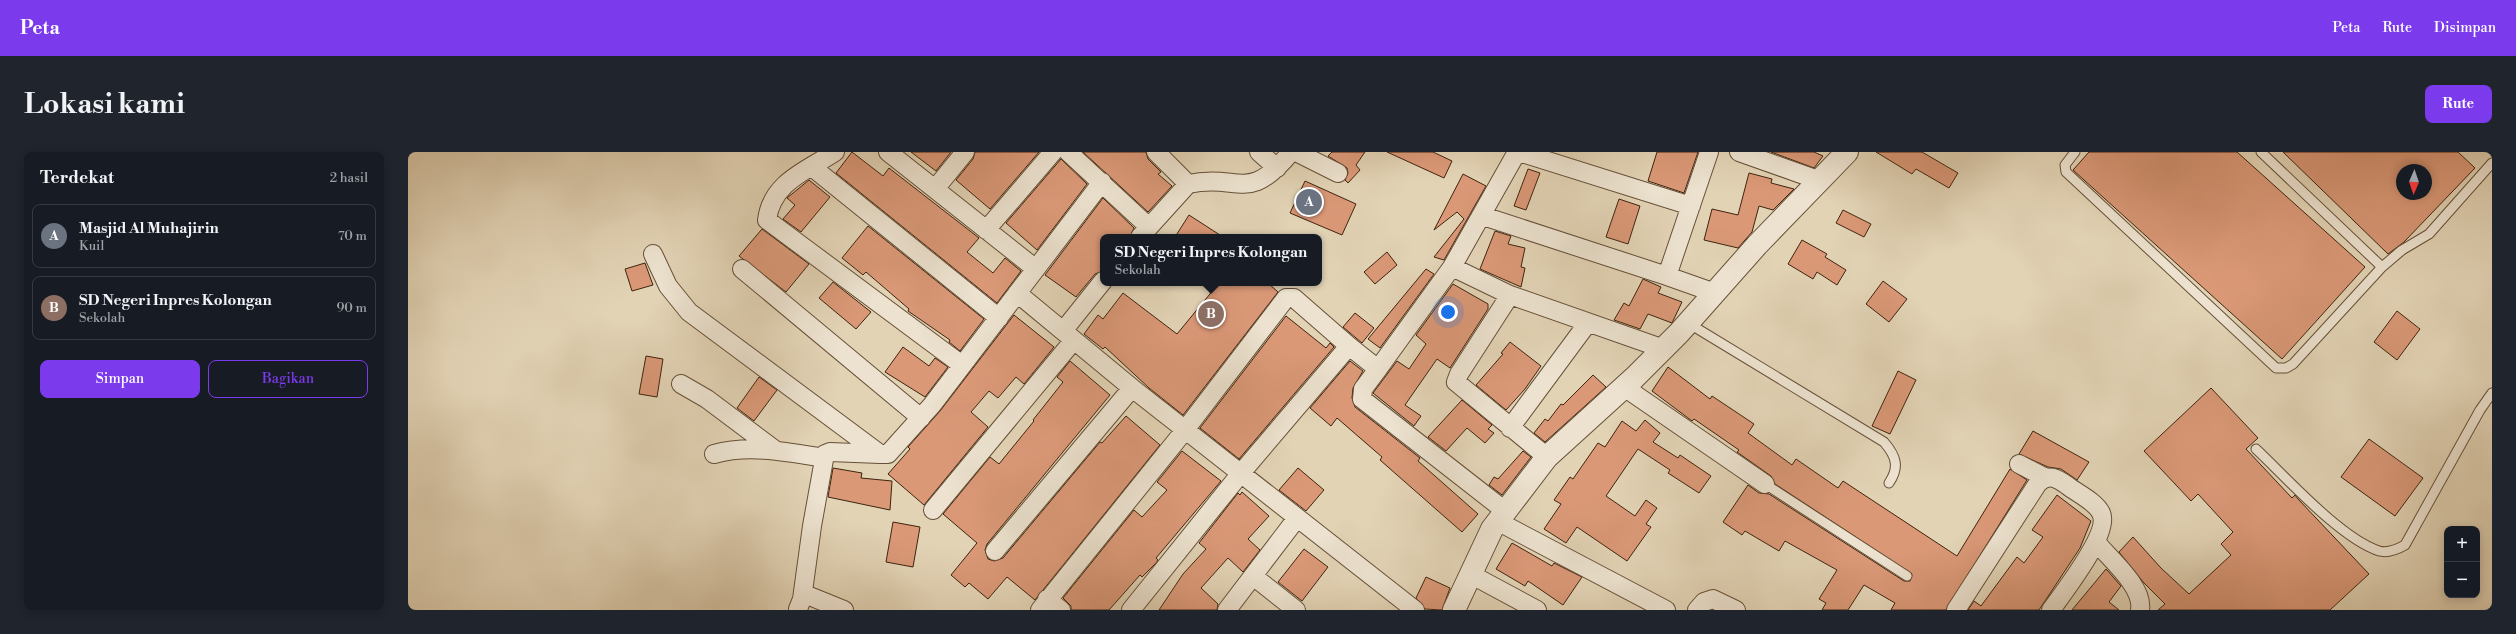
<!DOCTYPE html>
<html lang="id">
<head>
<meta charset="utf-8">
<style>
  body { margin:0; font-family:"Libre Bodoni",serif; background:#20242c; color:#f1f3f6 }
  .controls { position:absolute; right:12px; bottom:12px; display:grid; overflow:hidden; border-radius:8px; box-shadow:0 2px 10px #0003 }
  .controls button { width:36px; height:36px; display:grid; place-items:center; padding:0; border:0; border-bottom:1px solid #363941; background:#171b24; color:#f1f3f6; font:20px sans-serif }
  .compass { position:absolute; left:1988px; top:12px; width:36px; height:36px; border-radius:50%; background:#171b24; box-shadow:0 2px 10px #0003; rotate:182deg }
  .you { position:absolute; left:1040px; top:160px; width:14px; height:14px; margin:-10px; border:3px solid #fff; border-radius:50%; background:#1a73e8; box-shadow:0 0 0 6px #1a73e833 }
  .badge { display:grid; place-items:center; width:26px; height:26px; border-radius:50%; background:#7c3aed; color:#fff; font-size:13px; font-weight:700 }
  .pin { position:absolute; translate:-50% -50%; border:2px solid #fff; box-shadow:0 1px 4px #0006 }
  .popup { position:absolute; left:692px; top:82px; width:222px; height:52px; box-sizing:border-box; display:grid; place-content:center; border-radius:8px; background:#171b24; filter:drop-shadow(0 1px 3px #0005); font-size:13px; white-space:nowrap; color:#9ea1a6 }
  .popup b { font-size:15px; color:#f1f3f6 }
  .popup::after { content:''; position:absolute; left:50%; top:100%; margin-left:-8px; border:8px solid transparent; border-top-color:#171b24 }
  .list { margin:0; padding:0; list-style:none }
  h2 { display:flex; justify-content:space-between; align-items:center; height:52px; margin:0; padding:0 16px; font-size:17px }
  h2 small { font-size:13px; font-weight:400; color:#9ea1a6 }
  .list li { display:grid; grid-template-columns:26px 1fr auto; gap:12px; align-items:center; box-sizing:border-box; height:64px; margin:0 8px 8px; padding:0 8px; border:1px solid #363941; border-radius:8px }
  .list b { display:block; font-size:15px; white-space:nowrap }
  .list p { margin:0; font-size:13px; white-space:nowrap; color:#9ea1a6 }
  .list em { font-size:13px; font-style:normal; color:#9ea1a6 }
  .actions { display:flex; gap:8px; padding:12px 16px }
  .actions a { flex:1; padding:9px 0; border:1px solid #7c3aed; border-radius:8px; text-align:center; font-size:14px; color:#7c3aed }
  .actions .main { background:#7c3aed; color:#fff }
  .map { position:relative; flex:none; width:2084px; height:458px; overflow:hidden; border-radius:8px }
  header { display:flex; align-items:center; gap:24px; box-sizing:border-box; height:56px; padding:0 20px; background:#7c3aed; color:#fff }
  header strong { font-size:19px }
  nav { display:flex; gap:22px; margin-inline-start:auto; font-size:14px }
  .intro { display:flex; align-items:center; justify-content:space-between; box-sizing:border-box; height:96px; padding:0 24px }
  h1 { margin:0; font-size:28px }
  .button { padding:10px 18px; border-radius:8px; background:#7c3aed; color:#fff; font-size:14px; font-weight:700 }
  main { display:flex; gap:24px; padding:0 24px }
  aside { flex:1; background:#171b24; border-radius:8px; box-shadow:0 2px 10px #0003 }
  .map>svg:first-child { display:block }
  .building { fill:#da9877; stroke:#3e240e; fill-rule:evenodd }
  .lines { fill:none; stroke-linecap:round; stroke-linejoin:round }
  .service-casing { stroke:#675038; stroke-width:11 }
  .minor-casing { stroke:#675038; stroke-width:20 }
  .tertiary-casing { stroke:#675038; stroke-width:24 }
  .service { stroke:#ece2cf; stroke-width:9 }
  .minor { stroke:#ece2cf; stroke-width:18 }
  .tertiary { stroke:#ece2cf; stroke-width:22 }
</style>
</head>
<body>
<header>
<strong>Peta</strong>
<nav><a>Peta</a><a>Rute</a><a>Disimpan</a></nav>
</header>
<div class="intro"><h1>Lokasi kami</h1><a class="button">Rute</a></div>
<main>
<aside>
<h2>Terdekat<small>2 hasil</small></h2>
<ul class="list">
<li><span class="badge" style="background:#6b7280">A</span><div><b>Masjid Al Muhajirin</b><p>Kuil</p></div><em>70 m</em></li>
<li><span class="badge" style="background:#8d6e63">B</span><div><b>SD Negeri Inpres Kolongan</b><p>Sekolah</p></div><em>90 m</em></li>
</ul>
<div class="actions"><a class="main">Simpan</a><a>Bagikan</a></div>
</aside>
<div class="map">
<svg width="2084" height="458" viewBox="0 0 2084 458">
  <rect width="100%" height="100%" fill="#e2d3b5"/>
  <filter id="stains"><feTurbulence type="fractalNoise" baseFrequency=".005" numOctaves="4"/><feColorMatrix values="0 0 0 0 .2 0 0 0 0 .09 0 0 0 0 .02 0 0 0 .5 -.17"/></filter>
  <radialGradient id="worn" r=".72"><stop offset=".6" stop-color="#630" stop-opacity="0"/><stop offset="1" stop-color="#630" stop-opacity=".3"/></radialGradient>
  <path class="building" d="M444,0l31,24 6,-8 90,70 -12,14 26,21 12,-15 16,13 -24,32 -161,-130z
    M503,0h40l-15,19z
    M567,0h64l-49,57 -34,-29 17,-21z
    M675,0h63l2,7 13,13 -3,2 14,12 -24,26z
    M924,0h33l-9,13 4,5 -12,13 -3,-3 3,-7 -1,-5 -19,-12z
    M979,0h46l19,9 -8,17z
    M1249,0h41l-14,41 -36,-12z
    M1363,0h43l9,4 -9,12z
    M1468,0h46l36,21 -9,15 -33,-19 -4,5z
    M1681,0h148l128,115 -83,92 -209,-189z
    M1875,0h175l17,16 -71,74 -16,12zM1994,18h24v24h-24z
    M653,7l26,25 -50,66 -31,-27z
    M1120,17l12,4 -14,37 -12,-4z
    M1341,21l23,6 -1,4 23,6 -21,21 -14,-4 -7,26 -14,16 -34,-8 8,-31 26,6z
    M1055,22l23,12 -42,74 -10,-3 30,-38 -7,-7 -23,18z
    M401,28l21,17 -29,35 -18,-13 12,-14 -8,-7z
    M897,29l51,23 -14,31 -52,-22z
    M695,46l31,30 -4,9h-27v34l-8,3 -19,23 -31,-22z
    M1211,47l21,7 -12,38 -22,-7z
    M1435,58l28,14 -7,13 -28,-14z
    M781,63l34,22h-48z
    M460,74l116,93 -24,32 -11,-9 1,-2 -42,-29 1,-2 -43,-37 -3,3 -21,-17z
    M354,77l47,35 -23,28 -47,-36z
    M1087,79l16,5 -3,8 17,4 -4,19 4,1 -4,19 -41,-18z
    M1394,88l25,14 -2,3 21,13 -9,15 -20,-13 -4,7 -25,-15z
    M979,100l10,13 -22,19 -11,-12z
    M237,111l8,22 -21,6 -7,-22z
    M1018,117l8,5 -54,74 -12,-9z
    M1235,127l18,8 -3,6 24,9 -10,21 -24,-9 -8,15 -26,-9 10,-17 5,3z
    M1475,129l24,18 -18,23 -23,-18z
    M425,130l38,30 -15,17 -37,-31z
    M811,131h49l10,9 -95,123 -34,-27 -44,-41 -2,2 -19,-15 14,-19 5,4 20,-26 54,41z
    M1045,132l35,20v5l-38,59 -13,-9 -32,46 16,11 -7,10 -41,-33 24,-32 12,8 17,-25 -10,-9z
    M1989,159l23,18 -23,31 -23,-18z
    M947,161l19,15 -12,15 -19,-16z
    M606,163l40,32 -30,37 -8,-7 -18,21 -9,-7 -18,21 17,15 -64,78 -36,-31 22,-25 -2,-2 32,-36z
    M878,164l40,32 4,-5 4,4 -95,112 -39,-31z
    M1102,190l31,24 -16,23 -19,21 -30,-25 27,-31 -2,-1z
    M495,195l26,19 6,-8 13,9 -23,30 -40,-25z
    M238,204l17,3 -6,38 -18,-3z
    M662,209l40,34 -123,149 -2,6 3,9 6,2 9,-3 97,-116 2,1 24,-27 34,29 -125,155 -28,-23 -19,22 -19,-16 -4,4 -14,-12 26,-32 -34,-29 47,-57 9,7 35,-43 -1,-1 30,-38 -6,-5z
    M942,209l13,10 -10,17 -1,10 3,9 65,51 -2,3 60,53 -16,18 -82,-72 2,-3 -45,-39 -6,8 -21,-18z
    M1260,215l42,32 2,-3 42,28 -6,9 44,32 4,-6 42,29 5,-7 114,75 53,-87 17,11 -81,130h-55l4,-7 -31,-18 -16,25h-26l4,-7 -7,-4 18,-29 -52,-29 -6,10 -34,-20 -3,4 -19,-13 25,-37 11,8 10,1 135,87h6l2,-7 -137,-90 -4,-8 -34,-24 2,-2 -45,-31 -2,2 -40,-30z
    M1490,219l18,9 -26,54 -18,-8z
    M1185,223l13,12 -61,55 -11,-9 11,-14 3,2 13,-17 2,1z
    M351,225l18,13 -23,31 -17,-13z
    M1803,236l47,50 -12,11 46,49 3,-3 3,4 71,75 -39,36h-172l7,-6 -21,-21 -25,-31 14,-15 28,31 28,26 42,-39 -10,-11 12,-12 -35,-38 -7,7 -47,-50z
    M1054,248l30,25 -4,4 6,4 -9,10 -18,-15 -21,23 -18,-14z
    M1237,268l15,13 -7,9 25,16 2,-3 31,21 -12,17 -31,-20 2,-3 -32,-21 -32,47 29,20 11,-16 11,8 -11,16 5,3 -24,34 -50,-34 -11,16 -22,-14 17,-25 -7,-4 16,-23 3,2 25,-36 7,4 17,-26 14,10z
    M1625,279l56,31 -12,18 -16,-11 -13,-2 -29,-13z
    M1961,287l54,39 -28,38 -54,-39z
    M774,299l39,30 -65,77 2,2 -2,3 -14,14 -2,-2 -31,35h-38v-4l-8,-8 71,-88 8,7 25,-27 -10,-8z
    M1115,299l8,6 -29,38 -13,-10 5,-8 4,2z
    M425,316l29,5 -1,5 31,3 -2,29 -62,-13z
    M890,316l26,22 -18,21 -27,-21z
    M834,340l27,24 -21,23 12,11 -17,22 -15,-14 -27,30 17,16 -1,6h-58l24,-36 23,-25 -7,-6 39,-50 2,2z
    M1649,343l34,26 -11,27 -41,62h-71l6,-9 7,5 36,-49 7,6 19,-26 -11,-7z
    M485,370l27,5 -7,40 -27,-5z
    M1104,391l40,23 2,-3 28,14 -19,28 -35,-24 -3,5 -29,-17z
    M896,397l24,18 -26,34 -24,-19z
    M1698,417l15,17 -12,16 10,8h-47z
    M1018,425l24,11 -8,22 -17,-1 -9,-11z"/>
  <g class="lines">
    <defs>
      <path id="service" d="M1667,0l-10,13 1,7 210,196h10l7,-4 89,-97 -121,-115
        M1974,115l20,-17 27,-16 63,-71
        M1280,171l196,119c12,14 16,25 5,41
        M1848,297c30,28 84,89 123,102 8,2 19,-2 26,-6l75,-135 12,-17
        M1357,332l142,92"/>
      <path id="minor" d="M427,0c-29,19 -63,30 -68,68l195,145
        M480,0l148,117
        M660,0l81,75
        M748,0l32,32
        M851,0l18,16
        M888,0l42,21
        M1111,0l172,54
        M1301,0l-42,124 48,17
        M1331,0l79,28
        M404,15l187,151
        M527,37l30,-37
        M1075,64l184,60
        M578,78l67,-78
        M732,85l48,-53c53,-11 59,21 103,-32
        M245,102l15,32 21,26 191,142h8l44,-49 170,-223
        M1044,115l58,28 154,54
        M334,117l179,149
        M695,129l-40,50 69,57 283,222
        M609,141l46,38
        M1102,143l-51,79 -3,8 91,75
        M941,194l29,23 74,-102 65,-115
        M970,217l-15,20 -1,10 142,111
        M273,232l26,15 68,51
        M1216,235l141,97
        M1102,276l77,-104
        M306,302c36,-10 74,-2 110,4
        M1611,312l25,13
        M525,358l141,-170
        M1089,369l169,89
        M1688,390c14,17 48,45 44,68
        M587,399l137,-163
        M1062,422l67,36
        M845,424l43,34
        M394,447l10,-73 13,-72 5,-2 50,2
        M639,447l14,11
        M390,457l4,-10 5,-4 37,15
        M632,458l145,-180 101,-132h8l55,48 -108,127 -110,137
        M819,458l70,-92
        M1289,458l7,-8 9,-3 23,11
        M1548,458l82,-127c11,-10 19,-5 30,3 9,7 28,16 33,27 10,19 -38,80 -50,97"/>
      <path id="tertiary" d="M1046,458l38,-81 55,-72 87,-79 45,-45 78,-88 90,-93"/>
    </defs>
    <use href="#service" class="service-casing"/>
    <use href="#minor" class="minor-casing"/>
    <use href="#tertiary" class="tertiary-casing"/>
    <use href="#service" class="service"/>
    <use href="#minor" class="minor"/>
    <use href="#tertiary" class="tertiary"/>
  </g>
  <rect width="100%" height="100%" filter="url(#stains)"/>
  <rect width="100%" height="100%" fill="url(#worn)"/>
</svg>
<div class="controls">
<button>+</button>
<button>−</button>
</div>
<svg class="compass" viewBox="-18 -18 36 36"><path d="M0-13l5 13h-10z" fill="#e53935"/><path d="M0 13l5-13h-10z" fill="#9ea1a6"/></svg>
<div class="you"></div>
<div class="pin badge" style="left:901px;top:50px;background:#6b7280">A</div>
<div class="pin badge" style="left:803px;top:162px;background:#8d6e63">B</div>
<div class="popup"><b>SD Negeri Inpres Kolongan</b>Sekolah</div>
</div>
</main>
</body>
</html>
